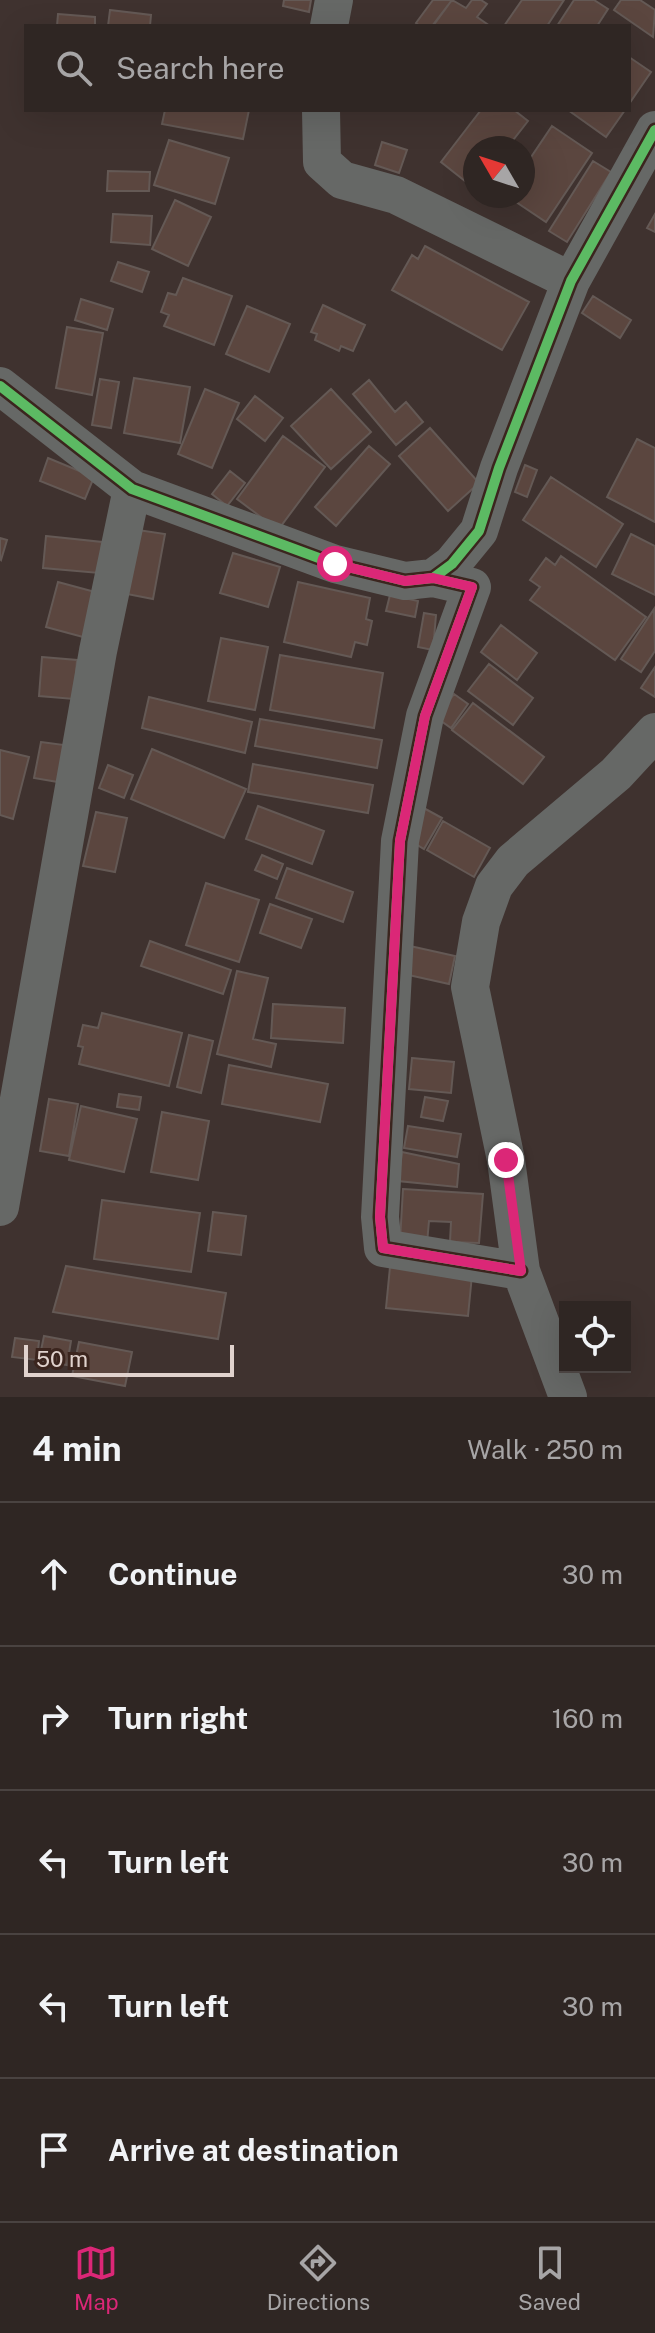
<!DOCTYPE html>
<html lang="en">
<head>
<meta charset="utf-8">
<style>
  body { margin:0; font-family:"Public Sans",sans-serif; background:#372e2b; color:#f1f3f6 }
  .controls { position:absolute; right:24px; bottom:24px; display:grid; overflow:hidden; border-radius:0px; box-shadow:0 8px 32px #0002 }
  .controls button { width:72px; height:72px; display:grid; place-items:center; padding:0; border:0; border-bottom:2px solid #4a4341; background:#2f2623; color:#f1f3f6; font:40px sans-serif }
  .compass { position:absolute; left:463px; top:136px; width:72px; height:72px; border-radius:50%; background:#2f2623; box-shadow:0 8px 32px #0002; rotate:309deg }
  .scale { position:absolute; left:24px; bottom:20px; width:210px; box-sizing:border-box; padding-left:8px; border:4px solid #e0d2cd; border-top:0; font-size:22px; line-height:28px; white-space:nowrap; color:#e0d2cd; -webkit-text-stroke:6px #3b251e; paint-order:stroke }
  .stop { position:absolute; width:24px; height:24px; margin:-18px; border:6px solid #db2777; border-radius:50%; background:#fff }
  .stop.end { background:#db2777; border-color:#fff; box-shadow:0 2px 8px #0008 }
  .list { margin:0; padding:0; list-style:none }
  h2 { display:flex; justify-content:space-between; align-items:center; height:104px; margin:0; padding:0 32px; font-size:34px }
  h2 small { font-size:26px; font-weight:400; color:#a7a5a6 }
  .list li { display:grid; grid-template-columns:52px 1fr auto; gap:24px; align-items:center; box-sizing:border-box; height:144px; padding:0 32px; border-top:2px solid #4a4341 }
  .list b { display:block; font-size:30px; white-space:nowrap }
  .list em { font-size:26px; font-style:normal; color:#a7a5a6 }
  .icon { flex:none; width:44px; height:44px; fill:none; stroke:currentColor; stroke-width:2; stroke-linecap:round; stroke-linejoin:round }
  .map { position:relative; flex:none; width:655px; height:1397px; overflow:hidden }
  .search { position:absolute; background:#2f2623; box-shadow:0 8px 32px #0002; left:24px; right:24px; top:24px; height:88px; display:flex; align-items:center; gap:20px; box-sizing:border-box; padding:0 28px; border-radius:0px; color:#a7a5a6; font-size:30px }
  .sheet { height:824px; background:#2f2623 }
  nav { display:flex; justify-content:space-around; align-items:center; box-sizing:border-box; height:112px; border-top:2px solid #4a4341; background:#2f2623; font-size:22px; color:#a7a5a6 }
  nav a { display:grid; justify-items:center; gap:4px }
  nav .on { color:#db2777 }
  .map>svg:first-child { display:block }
  .building { fill:#5b463f; stroke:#645955; stroke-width:2 }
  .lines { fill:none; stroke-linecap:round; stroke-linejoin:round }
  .minor { stroke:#666866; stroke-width:38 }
  .cycleway-casing { stroke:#3b251e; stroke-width:15 }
  .cycleway { stroke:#5cba63; stroke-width:10 }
  .route { stroke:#db2777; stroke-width:10 }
</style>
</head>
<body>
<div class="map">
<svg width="655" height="1397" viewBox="0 0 655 1397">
  <rect width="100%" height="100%" fill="#3f322f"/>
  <path class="building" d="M284,0h27l-2,12 -26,-6z
    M433,0h19l-20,26h-12l-4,-3z
    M452,0l14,8 6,-8h9l6,4 -10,13 13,9h-57z
    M522,0h42l-17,26h-43z
    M574,0h20l14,9 -11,17h-40z
    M621,0h19l15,10 -2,27 -39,-27z
    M110,10l41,5 -1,11h-42z
    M58,14l37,3v9h-38z
    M629,57l22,15 -22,32z
    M165,110h84l-6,29 -81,-15z
    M481,110h33l14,11 -21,27h-32v41l-34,-27z
    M568,110h57l-19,27z
    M552,126l40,27 -46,69 -39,-26h16v-27z
    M169,140l60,18 -14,46 -61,-19z
    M382,142l25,8 -8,23 -24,-8z
    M593,161l18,11 -44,70 -18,-11z
    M108,171l42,1 -1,19h-42z
    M175,200l36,17 -23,49 -36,-17z
    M113,214l39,2 -2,29 -39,-3z
    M655,214v18l-8,-4z
    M425,246l104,56 -27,48 -110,-60 20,-35 6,4z
    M118,262l31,10 -7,20 -31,-11z
    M183,278l49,18 -18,49 -50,-19 5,-11 -8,-3 7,-19 8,2z
    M593,296l38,24 -11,18 -38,-25z
    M81,299l32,10 -6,21 -32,-10z
    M323,305l42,20 -12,26 -12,-5 -2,5 -24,-11 2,-6 -6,-2z
    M247,306l43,18 -21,48 -43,-18z
    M67,327l36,6 -11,62 -36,-7z
    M134,378l56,9 -10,56 -56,-10z
    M100,379l19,3 -8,46 -19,-3z
    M369,380l26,32 11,-10 17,20 -27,23 -43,-51z
    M205,389l34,14 -27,65 -34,-14z
    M331,389l40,43 -40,37 -40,-43z
    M255,396l28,22 -18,23 -28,-22z
    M430,428l49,55 -31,28 -49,-55z
    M283,436l42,31 -47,63 -41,-31z
    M637,439l18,9v74l-48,-25z
    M369,446l21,18 -54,62 -21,-19z
    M48,458l46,19 -9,22 -45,-18z
    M525,465l12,5 -10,27 -12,-5z
    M230,471l15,12 -18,23 -15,-12z
    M551,477l72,47 -27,43 -73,-47z
    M138,530l27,4 -12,65 -26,-5z
    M631,534l24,12v49l-43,-21z
    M46,536l56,6 -3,31 -56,-5z
    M0,538l7,2 -6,20 -1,-1z
    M233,553l47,14 -12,40 -48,-14z
    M561,556l85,61 -31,43 -85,-60 10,-13 -10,-7 16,-22 9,7z
    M58,582l37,10 -12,45 -37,-10z
    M298,582l72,16 -4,21 6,2 -5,24 -12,-3 -4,15 -67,-15z
    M390,595l28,6 -3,16 -29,-6z
    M654,609l1,42 -14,21 -20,-13z
    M424,613l12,2 -3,35 -15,-3z
    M501,625l36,28 -20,27 -36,-28z
    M221,638l47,9 -13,63 -47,-9z
    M280,655l103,18 -9,55 -104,-18z
    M42,657l35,3 -3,39 -35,-3z
    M489,664l44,34 -20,27 -45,-34z
    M655,667v30l-14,-9z
    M454,694l14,10 -17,24 -14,-10z
    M149,697l103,25 -7,31 -103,-25z
    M473,703l71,54 -21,27 -71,-54z
    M260,719l122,21 -5,28 -122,-22z
    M41,742l23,3 -6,37 -24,-4z
    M152,749l94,40 -22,49 -93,-39z
    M0,750l29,7 -16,62 -13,-4z
    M253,764l120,21 -5,28 -120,-21z
    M108,765l25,10 -9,23 -25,-10z
    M258,806l66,25 -12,33 -66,-25z
    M420,806l22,12 -18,31 -18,-11z
    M96,812l31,6 -12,54 -32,-6z
    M443,821l47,27 -16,29 -47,-27z
    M262,855l21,9 -6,15 -22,-9z
    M287,868l66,24 -10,30 -67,-24z
    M206,883l53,17 -20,62 -53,-17z
    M270,904l42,15 -11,29 -41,-15z
    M150,941l81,29 -8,24 -82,-28z
    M410,946l45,10 -6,28 -45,-10z
    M237,971l31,7 -15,61 23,5 -5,23 -54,-13z
    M273,1004l72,4 -2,35 -72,-5z
    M102,1013l80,20 -13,53 -90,-22 4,-17 -5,-1 5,-21 15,3z
    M189,1035l24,6 -12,52 -24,-6z
    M412,1058l42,4 -3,31 -42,-4z
    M229,1065l99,19 -8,38 -98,-18z
    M119,1094l22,3 -2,13 -22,-3z
    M425,1097l23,4 -5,20 -22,-4z
    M49,1099l29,5 -9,52 -29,-5z
    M81,1106l56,13 -13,53 -55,-12z
    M162,1112l47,9 -11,59 -47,-8z
    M408,1126l53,8 -4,23 -53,-9z
    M402,1152l57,12 -2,23 -59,-6z
    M403,1189l80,5 -4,49 -29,-1 1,-20 -22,-1 -2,22 -27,-2z
    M102,1200l98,13 -9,59 -97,-13z
    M213,1212l33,4 -5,39 -33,-4z
    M66,1266l160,27 -8,46 -165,-27z
    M390,1267l82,8 -4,41 -82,-8z
    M44,1336l27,5 -4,24 -28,-5z
    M15,1338l24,3 -2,19 -25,-3z
    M79,1342l53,10 -7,34 -53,-10z"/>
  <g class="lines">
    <path class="minor" d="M329,26l5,-26
      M321,110l1,52 20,18 54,15 175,86
      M0,386l132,103 203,75 70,17 28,-3 19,-14 27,-33 20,-63 72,-187 84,-151
      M433,578l39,9 -47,129 -25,125 -20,376 3,31 138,23
      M0,1207l98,-556 34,-162
      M568,1397l-47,-126 -15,-111 -36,-173 11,-65 13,-36 19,-25 103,-87 39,-42"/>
    <defs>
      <path id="cycleway" d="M0,386l132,103 203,75 70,17 28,-3 19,-14 27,-33 20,-63 72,-187 84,-151
        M433,578l39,9 -47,129 -25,125 -20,376 3,31 138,23"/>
    </defs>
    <use href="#cycleway" class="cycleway-casing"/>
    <use href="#cycleway" class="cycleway"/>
  </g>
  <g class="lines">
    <path class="route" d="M335,564l70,17 28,-3 39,9 -47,129 -25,125 -20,376 3,31 138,23 -15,-111"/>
  </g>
</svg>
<div class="controls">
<button><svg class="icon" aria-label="locate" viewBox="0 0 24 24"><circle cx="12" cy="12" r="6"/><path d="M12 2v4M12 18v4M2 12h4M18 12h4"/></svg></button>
</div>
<svg class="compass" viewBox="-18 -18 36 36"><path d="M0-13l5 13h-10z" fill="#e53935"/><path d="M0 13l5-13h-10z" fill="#a7a5a6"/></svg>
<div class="scale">50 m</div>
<div class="stop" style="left:335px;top:564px"></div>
<div class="stop end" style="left:506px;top:1160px"></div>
<div class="search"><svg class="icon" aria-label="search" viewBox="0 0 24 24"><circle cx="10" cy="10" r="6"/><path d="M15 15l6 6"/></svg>Search here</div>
</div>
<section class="sheet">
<h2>4 min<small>Walk · 250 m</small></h2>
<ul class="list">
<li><svg class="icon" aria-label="ahead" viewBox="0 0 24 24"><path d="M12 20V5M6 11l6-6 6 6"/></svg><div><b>Continue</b></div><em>30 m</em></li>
<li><svg class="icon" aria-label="right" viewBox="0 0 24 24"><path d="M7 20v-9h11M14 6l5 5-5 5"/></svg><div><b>Turn right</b></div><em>160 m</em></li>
<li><svg class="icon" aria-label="left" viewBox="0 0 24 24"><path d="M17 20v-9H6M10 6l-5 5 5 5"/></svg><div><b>Turn left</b></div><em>30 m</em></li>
<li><svg class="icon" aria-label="left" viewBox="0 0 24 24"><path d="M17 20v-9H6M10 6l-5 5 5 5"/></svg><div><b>Turn left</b></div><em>30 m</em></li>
<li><svg class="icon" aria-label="arrive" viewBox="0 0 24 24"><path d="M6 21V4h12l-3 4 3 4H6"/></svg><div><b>Arrive at destination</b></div></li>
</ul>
</section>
<nav>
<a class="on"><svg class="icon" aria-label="map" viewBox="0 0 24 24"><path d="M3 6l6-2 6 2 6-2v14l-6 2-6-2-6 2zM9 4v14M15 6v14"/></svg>Map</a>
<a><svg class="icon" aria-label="directions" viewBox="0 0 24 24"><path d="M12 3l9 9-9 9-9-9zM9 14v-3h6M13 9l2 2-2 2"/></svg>Directions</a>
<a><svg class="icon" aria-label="saved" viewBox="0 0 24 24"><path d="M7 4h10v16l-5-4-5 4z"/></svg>Saved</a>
</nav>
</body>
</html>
